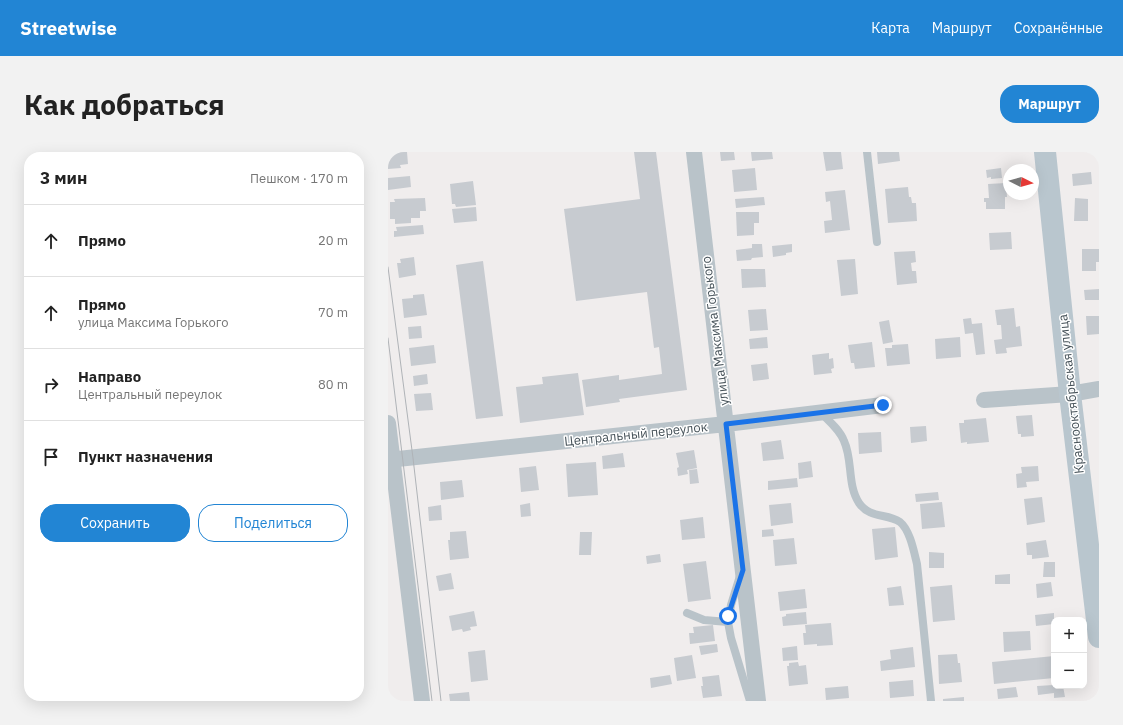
<!DOCTYPE html>
<html lang="ru">
<head>
<meta charset="utf-8">
<style>
  body { margin:0; font-family:"IBM Plex Sans",sans-serif; background:#f2f2f2; color:#222 }
  .controls { position:absolute; right:12px; bottom:12px; display:grid; overflow:hidden; border-radius:8px; box-shadow:0 4px 16px #0002 }
  .controls button { width:36px; height:36px; display:grid; place-items:center; padding:0; border:0; border-bottom:1px solid #e0e0e0; background:#fff; color:#222; font:20px sans-serif }
  .compass { position:absolute; left:615px; top:12px; width:36px; height:36px; border-radius:50%; background:#fff; box-shadow:0 4px 16px #0002; rotate:96deg }
  .stop { position:absolute; width:12px; height:12px; margin:-9px; border:3px solid #1a73e8; border-radius:50%; background:#fff }
  .stop.end { background:#1a73e8; border-color:#fff; box-shadow:0 1px 4px #0008 }
  .list { margin:0; padding:0; list-style:none }
  h2 { display:flex; justify-content:space-between; align-items:center; height:52px; margin:0; padding:0 16px; font-size:17px }
  h2 small { font-size:13px; font-weight:400; color:#767676 }
  .list li { display:grid; grid-template-columns:26px 1fr auto; gap:12px; align-items:center; box-sizing:border-box; height:72px; padding:0 16px; border-top:1px solid #e0e0e0 }
  .list b { display:block; font-size:15px; white-space:nowrap }
  .list p { margin:0; font-size:13px; white-space:nowrap; color:#767676 }
  .list em { font-size:13px; font-style:normal; color:#767676 }
  .actions { display:flex; gap:8px; padding:12px 16px }
  .actions a { flex:1; padding:9px 0; border:1px solid #2285d4; border-radius:16px; text-align:center; font-size:14px; color:#2285d4 }
  .actions .main { background:#2285d4; color:#fff }
  .icon { flex:none; width:22px; height:22px; fill:none; stroke:currentColor; stroke-width:2; stroke-linecap:round; stroke-linejoin:round }
  .map { position:relative; flex:none; width:711px; height:549px; overflow:hidden; border-radius:16px }
  header { display:flex; align-items:center; gap:24px; box-sizing:border-box; height:56px; padding:0 20px; background:#2285d4; color:#fff }
  header strong { font-size:19px }
  nav { display:flex; gap:22px; margin-inline-start:auto; font-size:14px }
  .intro { display:flex; align-items:center; justify-content:space-between; box-sizing:border-box; height:96px; padding:0 24px }
  h1 { margin:0; font-size:28px }
  .button { padding:10px 18px; border-radius:16px; background:#2285d4; color:#fff; font-size:14px; font-weight:700 }
  main { display:flex; gap:24px; padding:0 24px }
  aside { flex:1; background:#fff; border-radius:16px; box-shadow:0 4px 16px #0002 }
  .map>svg:first-child { display:block }
  .building { fill:#c7cbd0 }
  .lines { fill:none; stroke-linecap:round; stroke-linejoin:round }
  .lane { stroke:#b9c3c9; stroke-width:8 }
  .street { stroke:#b9c3c9; stroke-width:16 }
  .secondary { stroke:#b9c6ce; stroke-width:22 }
  .tram { stroke:#afb3b7; stroke-width:1 }
  .route { stroke:#1a73e8; stroke-width:5 }
  .labels { text-anchor:middle; dominant-baseline:central; stroke-width:3; stroke-linejoin:round; paint-order:stroke }
  .street-label { font-size:13px; fill:#465259; stroke:#fff }
</style>
</head>
<body>
<header>
<strong>Streetwise</strong>
<nav><a>Карта</a><a>Маршрут</a><a>Сохранённые</a></nav>
</header>
<div class="intro"><h1>Как добраться</h1><a class="button">Маршрут</a></div>
<main>
<aside>
<h2>3 мин<small>Пешком · 170 m</small></h2>
<ul class="list">
<li><svg class="icon" aria-label="ahead" viewBox="0 0 24 24"><path d="M12 20V5M6 11l6-6 6 6"/></svg><div><b>Прямо</b></div><em>20 m</em></li>
<li><svg class="icon" aria-label="ahead" viewBox="0 0 24 24"><path d="M12 20V5M6 11l6-6 6 6"/></svg><div><b>Прямо</b><p>улица Максима Горького</p></div><em>70 m</em></li>
<li><svg class="icon" aria-label="right" viewBox="0 0 24 24"><path d="M7 20v-9h11M14 6l5 5-5 5"/></svg><div><b>Направо</b><p>Центральный переулок</p></div><em>80 m</em></li>
<li><svg class="icon" aria-label="arrive" viewBox="0 0 24 24"><path d="M6 21V4h12l-3 4 3 4H6"/></svg><div><b>Пункт назначения</b></div></li>
</ul>
<div class="actions"><a class="main">Сохранить</a><a>Поделиться</a></div>
</aside>
<div class="map">
<svg width="711" height="549" viewBox="0 0 711 549">
  <rect width="100%" height="100%" fill="#f0eded"/>
  <path class="building" d="M0,0h19l1,12 -8,1 1,3 -13,1z
    M246,0h22l31,238 -68,9 1,3 -34,5 -4,-27 37,-5v5l43,-6 -3,-27 -5,1 -7,-56 -71,9 -12,-92 76,-10z
    M332,0h14l1,8 -14,1z
    M363,0h21l1,7 -21,2z
    M435,0h18l2,17 -17,2z
    M489,0h22l1,9 -22,3z
    M367,16l2,22 -23,2 -2,-22z
    M613,16l1,10 -11,1v-2l-4,1 -1,-8z
    M703,20l1,12 -19,2 -1,-12z
    M22,24l1,11 -23,3v-12z
    M85,29l3,24 -20,2 -1,-3h-3l-2,-20z
    M618,31l1,14h-2v12h-19v-7h-2v-4h5l-1,-14z
    M520,35l1,10h2l1,6h4l1,18 -29,2 -3,-34z
    M457,38l5,40 -25,3 -1,-12 8,-1 -2,-19 -4,1 -1,-10z
    M376,45l1,8 -29,3 -1,-9z
    M37,46l1,13h-6v7h-9v5l-16,1v-5h-5v-17h5l-1,-3z
    M687,46l13,1v22h-14z
    M88,55l1,14 -23,2 -2,-14z
    M348,60h23v11h-5v12l-17,1z
    M35,73l1,9 -30,3v-6h3l-1,-4z
    M623,80l1,17 -22,1 -1,-17z
    M364,92h10l1,13 -11,1 -1,2 -14,1 -1,-11 16,-2z
    M404,92v8l-6,1v2l-13,2 -1,-11z
    M694,97h17v13h-3v9h-14z
    M527,99l1,11 -5,1 1,8h4l1,12 -20,2 -3,-33z
    M26,105l2,18 -17,3 -2,-15h4l-1,-4z
    M467,107l3,35 -17,2 -4,-36z
    M95,109l20,155 -27,3 -20,-154z
    M353,117h24l1,18 -24,1z
    M711,137v11h-14l-1,-10z
    M36,142l3,21 -23,3 -2,-19 11,-1v-3z
    M626,156l2,19 4,-1 2,20 -16,2 1,5 -11,1 -2,-14 8,-1 -1,-14h-4l-2,-15z
    M378,157l2,21 -18,1 -2,-21z
    M698,164h13v18l-12,1z
    M583,166l1,6 10,-1 3,31 -9,1 -3,-22 -8,1 -2,-15z
    M501,168l4,22 -10,2 -4,-22z
    M33,174l1,12 -13,1 -1,-12z
    M379,185l1,11 -18,1 -1,-10z
    M572,185l1,20 -25,2 -1,-20z
    M484,190l3,25 -20,2 -1,-6h-3l-3,-18z
    M520,192l2,20 -23,2 -2,-18h7v-3z
    M46,193l2,18 -25,3 -2,-18z
    M441,201v6l4,-1 1,10 -3,1 1,4 -18,2 -2,-20z
    M379,211l2,16 -16,2 -2,-16z
    M190,221l6,42 -64,8 -4,-36 27,-3 -1,-7z
    M39,222l1,10 -14,2 -1,-10z
    M43,241l2,17 -17,1 -2,-17z
    M644,263l2,21 -13,1v-3h-3l-2,-18z
    M598,266l3,24 -22,2v-2l-6,1 -2,-20h5v-3z
    M538,274l1,15 -16,2 -1,-16z
    M493,280l1,20 -23,2 -1,-21z
    M393,288l3,19 -21,2 -2,-18z
    M306,298l3,18 -10,2 1,4 -10,2 -1,-8 2,-1 -3,-14z
    M235,301l2,14 -22,2 -1,-13z
    M423,309l2,16 -14,2 -1,-16z
    M208,310l2,33 -30,2 -2,-33z
    M148,314l3,24 -18,2 -2,-24z
    M650,314l1,15 -13,1 1,5 -10,1 -1,-14 6,-1 -1,-6z
    M309,317l2,14 -9,1 -1,-14z
    M409,326l1,9 -30,3v-9z
    M74,328l2,17 -23,3 -1,-18z
    M550,340l1,8 -23,2 -1,-8z
    M654,345l3,25 -18,3 -3,-26z
    M554,350l3,25 -23,2 -2,-25z
    M142,351l1,13 -10,1 -1,-12z
    M403,351l2,20 -22,3 -2,-21z
    M53,353l1,15 -13,1 -1,-14z
    M315,365l2,21 -23,2 -2,-20z
    M507,375l3,30 -23,3 -3,-31z
    M385,377l1,7 -12,1v-7z
    M78,379l3,27 -19,2 -2,-20h2v-8z
    M192,380h12l-1,23h-12z
    M406,386l3,26 -22,2 -2,-26z
    M658,388l3,17 -17,2v-4h-5l-1,-12z
    M541,400l15,1v15h-15z
    M272,402l1,8 -14,2 -1,-8z
    M318,409l5,38 -23,3 -5,-38z
    M656,410h11v15h-12z
    M63,421l3,16 -15,2 -3,-15z
    M622,422v10h-15v-9z
    M663,430l2,14 -16,2 -1,-14z
    M564,433l3,35 -22,2 -3,-35z
    M513,434l3,19 -15,1 -2,-18z
    M417,437l2,19 -27,3 -2,-19z
    M86,459l3,15 -7,1 1,3 -8,2 -1,-3 -10,2 -3,-15z
    M418,460l1,12 -24,2 -1,-9 4,-1v-2z
    M666,461v11l-18,2 -1,-11z
    M443,471l2,22 -16,1v-2l-13,1 -1,-12h3l-1,-8z
    M325,473l2,16 -25,3 -1,-11h5l-1,-6z
    M642,479l1,19 -27,2 -1,-20z
    M329,492l1,8 -17,3 -2,-9z
    M409,494l1,14 -15,1 -1,-13z
    M525,495l2,20 -34,4 -1,-10 11,-2 -1,-9z
    M97,498l3,30 -17,2 -3,-30z
    M569,502l1,9h2l2,19 -23,2 -1,-29z
    M304,503l4,23 -19,3 -3,-23z
    M666,504v22l-60,6 -2,-22z
    M410,510l1,4 7,-1 2,19 -19,2 -2,-20h2v-3z
    M282,523l2,9 -21,4 -1,-10z
    M331,523l3,21 -19,2 -2,-12h2l-1,-9z
    M525,528l1,16 -24,2 -1,-16z
    M666,533v1h9l2,11 -11,1v-5l-16,2 -1,-9z
    M460,534l1,12 -23,2 -1,-12z
    M628,535l2,10 -20,2 -1,-10z
    M81,540l1,9h-20l-1,-7z
    M576,545v4h-21v-2z"/>
  <g class="lines">
    <path class="lane" d="M479,0l10,90
      M433,261c8,8 19,17 23,28 9,19 3,44 15,62 11,16 28,10 41,19 10,8 14,30 17,42l14,137
      M352,424l-9,29 -3,17 3,16 19,63
      M299,461l17,7 24,2"/>
    <path class="street" d="M306,0l64,549
      M596,248l86,-6 29,-5
      M0,271l34,278
      M0,308l338,-36 157,-19"/>
    <path class="secondary" d="M657,0l25,242 29,243"/>
    <path class="tram" d="M0,115l25,191 28,243
      M0,186l44,363"/>
  </g>
  <g class="lines">
    <path class="route" d="M340,464l15,-46 -17,-146 157,-19"/>
  </g>
  <g class="labels">
    <g class="street-label">
      <text transform="translate(327 179) rotate(-97)">улица Максима Горького</text>
      <text transform="translate(683 242) rotate(-96)">Краснооктябрьская улица</text>
      <text transform="translate(248 282) rotate(-6)">Центральный переулок</text>
    </g>
  </g>
</svg>
<div class="controls">
<button>+</button>
<button>−</button>
</div>
<svg class="compass" viewBox="-18 -18 36 36"><path d="M0-13l5 13h-10z" fill="#e53935"/><path d="M0 13l5-13h-10z" fill="#767676"/></svg>
<div class="stop" style="left:340px;top:464px"></div>
<div class="stop end" style="left:495px;top:253px"></div>
</div>
</main>
</body>
</html>
